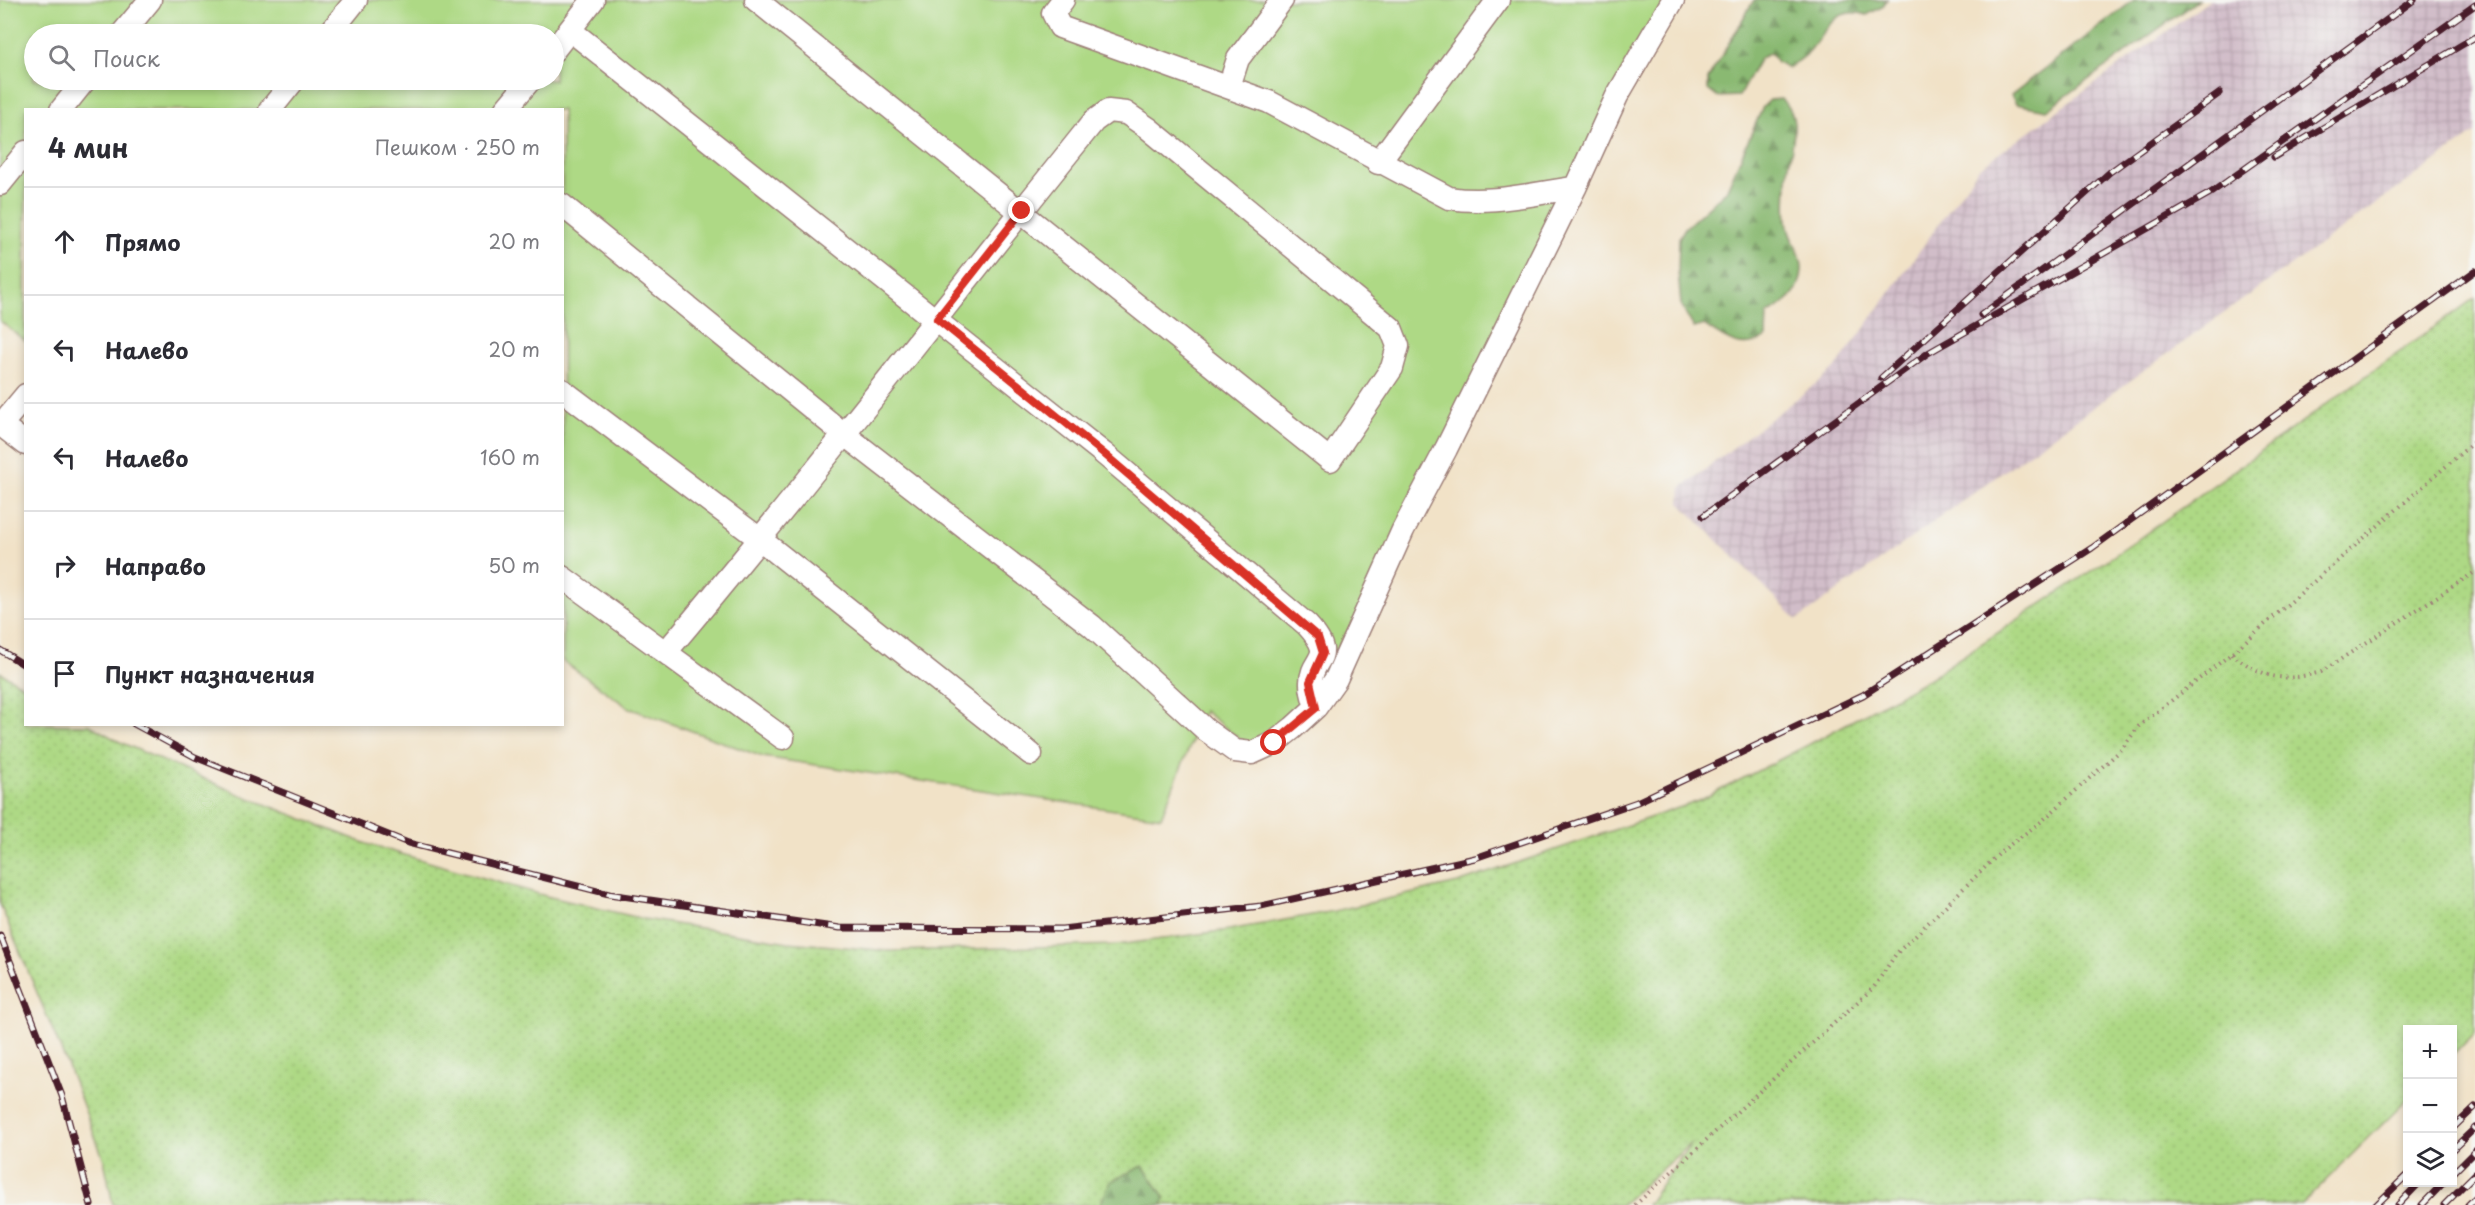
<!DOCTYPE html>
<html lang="ru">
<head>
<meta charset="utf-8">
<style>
  body { margin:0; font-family:"Playpen Sans",sans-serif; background:#f7f7f7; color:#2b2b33 }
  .controls { position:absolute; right:18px; bottom:18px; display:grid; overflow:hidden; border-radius:0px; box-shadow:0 3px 9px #0003 }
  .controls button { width:54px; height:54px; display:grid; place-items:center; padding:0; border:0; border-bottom:2px solid #e1e1e2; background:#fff; color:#2b2b33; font:30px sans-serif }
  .stop { position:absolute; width:18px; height:18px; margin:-14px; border:4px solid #d93025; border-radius:50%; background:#fff }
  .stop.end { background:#d93025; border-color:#fff; box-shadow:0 2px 6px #0008 }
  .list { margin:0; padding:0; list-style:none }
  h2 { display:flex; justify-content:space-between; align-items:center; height:78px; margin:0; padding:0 24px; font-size:26px }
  h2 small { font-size:20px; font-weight:400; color:#7c7c81 }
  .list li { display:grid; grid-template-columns:39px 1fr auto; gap:18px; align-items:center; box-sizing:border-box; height:108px; padding:0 24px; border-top:2px solid #e1e1e2 }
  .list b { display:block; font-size:22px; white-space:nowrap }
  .list em { font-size:20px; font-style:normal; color:#7c7c81 }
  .icon { flex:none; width:33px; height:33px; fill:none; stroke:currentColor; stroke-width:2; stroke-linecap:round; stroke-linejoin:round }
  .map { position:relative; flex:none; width:2475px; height:1205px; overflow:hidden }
  .search { position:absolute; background:#fff; box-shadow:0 3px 9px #0003; left:24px; top:24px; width:540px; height:66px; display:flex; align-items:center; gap:15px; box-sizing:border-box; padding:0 21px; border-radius:33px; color:#7c7c81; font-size:22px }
  .panel { position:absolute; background:#fff; box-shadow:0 3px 9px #0003; left:24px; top:108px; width:540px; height:618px; border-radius:0px }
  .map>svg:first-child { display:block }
  .industrial { fill:url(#industrial-grid) }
  .grass { fill:url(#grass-dots); stroke:#7c7c58; stroke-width:1.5 }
  .forest { fill:url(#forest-firs); stroke:#6a6c4e; stroke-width:1.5 }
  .garden { fill:#aed985; stroke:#7c7c58; stroke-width:1.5; fill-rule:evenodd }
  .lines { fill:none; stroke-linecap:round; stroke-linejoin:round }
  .minor-casing { stroke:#9e8079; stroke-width:25 }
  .path { stroke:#9e8079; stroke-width:4; stroke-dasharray:1.5 4.5; stroke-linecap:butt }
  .minor { stroke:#fff; stroke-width:22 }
  .rail-casing { stroke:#4a1f2b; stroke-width:7 }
  .rail { stroke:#f6f6f2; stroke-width:4.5; stroke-dasharray:14; stroke-linecap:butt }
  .route { stroke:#d93025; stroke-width:8 }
</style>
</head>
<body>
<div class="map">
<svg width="2475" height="1205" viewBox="0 0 2475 1205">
  <defs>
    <pattern id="industrial-grid" width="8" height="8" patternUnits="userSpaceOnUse" patternTransform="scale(1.5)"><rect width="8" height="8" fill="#d1bdc9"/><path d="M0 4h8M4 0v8" fill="none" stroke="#b5a2ad"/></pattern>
    <pattern id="grass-dots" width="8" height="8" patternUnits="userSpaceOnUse" patternTransform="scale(1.5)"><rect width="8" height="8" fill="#aed985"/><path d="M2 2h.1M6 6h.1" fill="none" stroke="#97ba73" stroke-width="1.8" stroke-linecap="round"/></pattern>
    <pattern id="forest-firs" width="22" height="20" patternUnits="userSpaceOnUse" patternTransform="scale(1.5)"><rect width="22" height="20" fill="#8ab972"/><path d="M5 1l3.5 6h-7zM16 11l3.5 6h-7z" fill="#73965e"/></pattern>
  </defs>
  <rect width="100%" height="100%" fill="#f6f6f2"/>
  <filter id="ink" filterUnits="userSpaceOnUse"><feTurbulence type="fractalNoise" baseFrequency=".0167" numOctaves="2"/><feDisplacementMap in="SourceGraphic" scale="12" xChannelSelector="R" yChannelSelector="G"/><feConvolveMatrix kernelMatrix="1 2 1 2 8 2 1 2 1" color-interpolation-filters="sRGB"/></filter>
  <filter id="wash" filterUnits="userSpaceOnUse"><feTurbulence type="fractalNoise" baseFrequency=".008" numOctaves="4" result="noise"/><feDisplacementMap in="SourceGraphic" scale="24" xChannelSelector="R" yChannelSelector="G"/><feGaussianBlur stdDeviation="1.35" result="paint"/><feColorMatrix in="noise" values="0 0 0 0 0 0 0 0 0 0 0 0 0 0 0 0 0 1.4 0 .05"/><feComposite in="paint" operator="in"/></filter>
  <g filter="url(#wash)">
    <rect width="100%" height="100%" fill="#f1e2c7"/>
    <path class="industrial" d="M2210,0h265v133l-678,487 -117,-117 1,-15 154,-119 144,-201z"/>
    <path class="grass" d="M2475,298v735l-22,22 -1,-25h-44l-1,70 -106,105h-654l45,-63 -71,63h-1508l-9,-45 -35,-91 -69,-165v-232l25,15 1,37 64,1 30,17 119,52 128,50 179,52 98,23 144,23 102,9 227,-6 112,-15 105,-19 124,-28 241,-82 109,-56 120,-66 199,-132z"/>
    <path class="forest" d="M1754,0h133l-5,7 -15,8c-34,-11 -42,19 -60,39 -5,5 -13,10 -19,14l-11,-6 -6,-9 -11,5 -21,38 -22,1 -9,-7v-11z
      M2134,0h64l-151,110 -31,-6 -5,-9z
      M1781,99c25,18 7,54 6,81 0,16 -3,35 2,51 3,12 14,25 13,39 -1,23 -17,34 -35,44l-1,23c-22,17 -42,2 -62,-12l-10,3 -13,-23 -3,-34 1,-33 6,-10 41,-37 37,-84 7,-7z
      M1143,1166l22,32 -3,7h-62l11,-24z"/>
    <path class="garden" d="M0,0h1674l-304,598 -91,140 -27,11 -48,-38 -43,106 -398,-60 -134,-49 -66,-47 -1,-551h-536l-1,231 -25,-20zM34,34h520v46h-520z"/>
  </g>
  <g filter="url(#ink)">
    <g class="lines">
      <defs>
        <path id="minor" d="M1063,0l-10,13 7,14 209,75 180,96c42,7 84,-5 126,-10
          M570,30l533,423 204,172c32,35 3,31 4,59 0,8 3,16 5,23
          M122,34l28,-34
          M329,34l27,-34
          M554,50l39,-50
          M1229,87l9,-28 44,-59
          M61,110l24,-30
          M270,110l24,-30
          M505,110l25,-30
          M1378,163l120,-163
          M0,184l26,-32
          M562,205l283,230 247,191 114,104 29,21 17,2 22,-10 19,-15 23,-21 20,-28 67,-149 43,-81 129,-261 42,-92 56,-96
          M562,390l199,150 270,214
          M0,424l26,20
          M1,425l25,-30
          M562,577l221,161
          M666,652c147,-174 285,-354 428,-531l14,-10 18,2 22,15 243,200 7,18 -6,22 -62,92 -574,-460"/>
      </defs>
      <use href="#minor" class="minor-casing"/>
      <path class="path" d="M2231,654c34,24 49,29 90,18l154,-100
        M1635,1205l239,-218 22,-33 107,-104 39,-29 79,-71 18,-24 92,-72 244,-213"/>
      <use href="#minor" class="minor"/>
      <defs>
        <path id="rail" d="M2274,157l201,-120
          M1981,315l433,-315
          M1881,378l229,-206 110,-79
          M1703,516l225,-163 284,-161 263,-187
          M0,650l26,16
          M134,724l61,33 213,86 201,51 231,34 222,1 199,-23 214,-48 162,-56 226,-107 229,-147 383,-277
          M0,935l62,161 29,109
          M2452,1129l23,-22
          M2452,1150l23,-22
          M2452,1174l23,-23
          M2376,1205l32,-31
          M2398,1205l22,-23
          M2422,1205l22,-23
          M2444,1205l31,-31
          M2468,1205l7,-7"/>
      </defs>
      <use href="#rail" class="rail-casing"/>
      <use href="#rail" class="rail"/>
    </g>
  </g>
  <g class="lines" filter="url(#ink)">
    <path class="route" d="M1022,211l-85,108 166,134 215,184 5,16 -13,29 6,26 -42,35"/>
  </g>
</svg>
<div class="controls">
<button>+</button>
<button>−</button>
<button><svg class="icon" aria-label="layers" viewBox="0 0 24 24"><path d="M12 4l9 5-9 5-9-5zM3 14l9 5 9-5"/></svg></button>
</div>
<div class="stop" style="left:1274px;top:743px"></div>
<div class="stop end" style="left:1022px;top:211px"></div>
<div class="search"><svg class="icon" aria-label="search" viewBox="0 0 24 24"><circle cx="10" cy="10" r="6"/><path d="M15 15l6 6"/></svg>Поиск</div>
<section class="panel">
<h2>4 мин<small>Пешком · 250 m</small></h2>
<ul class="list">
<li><svg class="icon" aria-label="ahead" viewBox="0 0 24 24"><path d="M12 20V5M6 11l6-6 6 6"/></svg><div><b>Прямо</b></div><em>20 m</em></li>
<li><svg class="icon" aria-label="left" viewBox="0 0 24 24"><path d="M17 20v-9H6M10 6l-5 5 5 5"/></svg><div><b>Налево</b></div><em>20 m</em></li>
<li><svg class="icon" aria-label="left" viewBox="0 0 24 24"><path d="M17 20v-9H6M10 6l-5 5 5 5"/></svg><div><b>Налево</b></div><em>160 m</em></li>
<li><svg class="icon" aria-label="right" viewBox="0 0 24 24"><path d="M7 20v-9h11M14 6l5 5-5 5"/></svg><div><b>Направо</b></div><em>50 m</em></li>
<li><svg class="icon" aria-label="arrive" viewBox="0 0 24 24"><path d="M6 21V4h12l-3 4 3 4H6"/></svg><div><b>Пункт назначения</b></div></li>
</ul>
</section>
</div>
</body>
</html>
